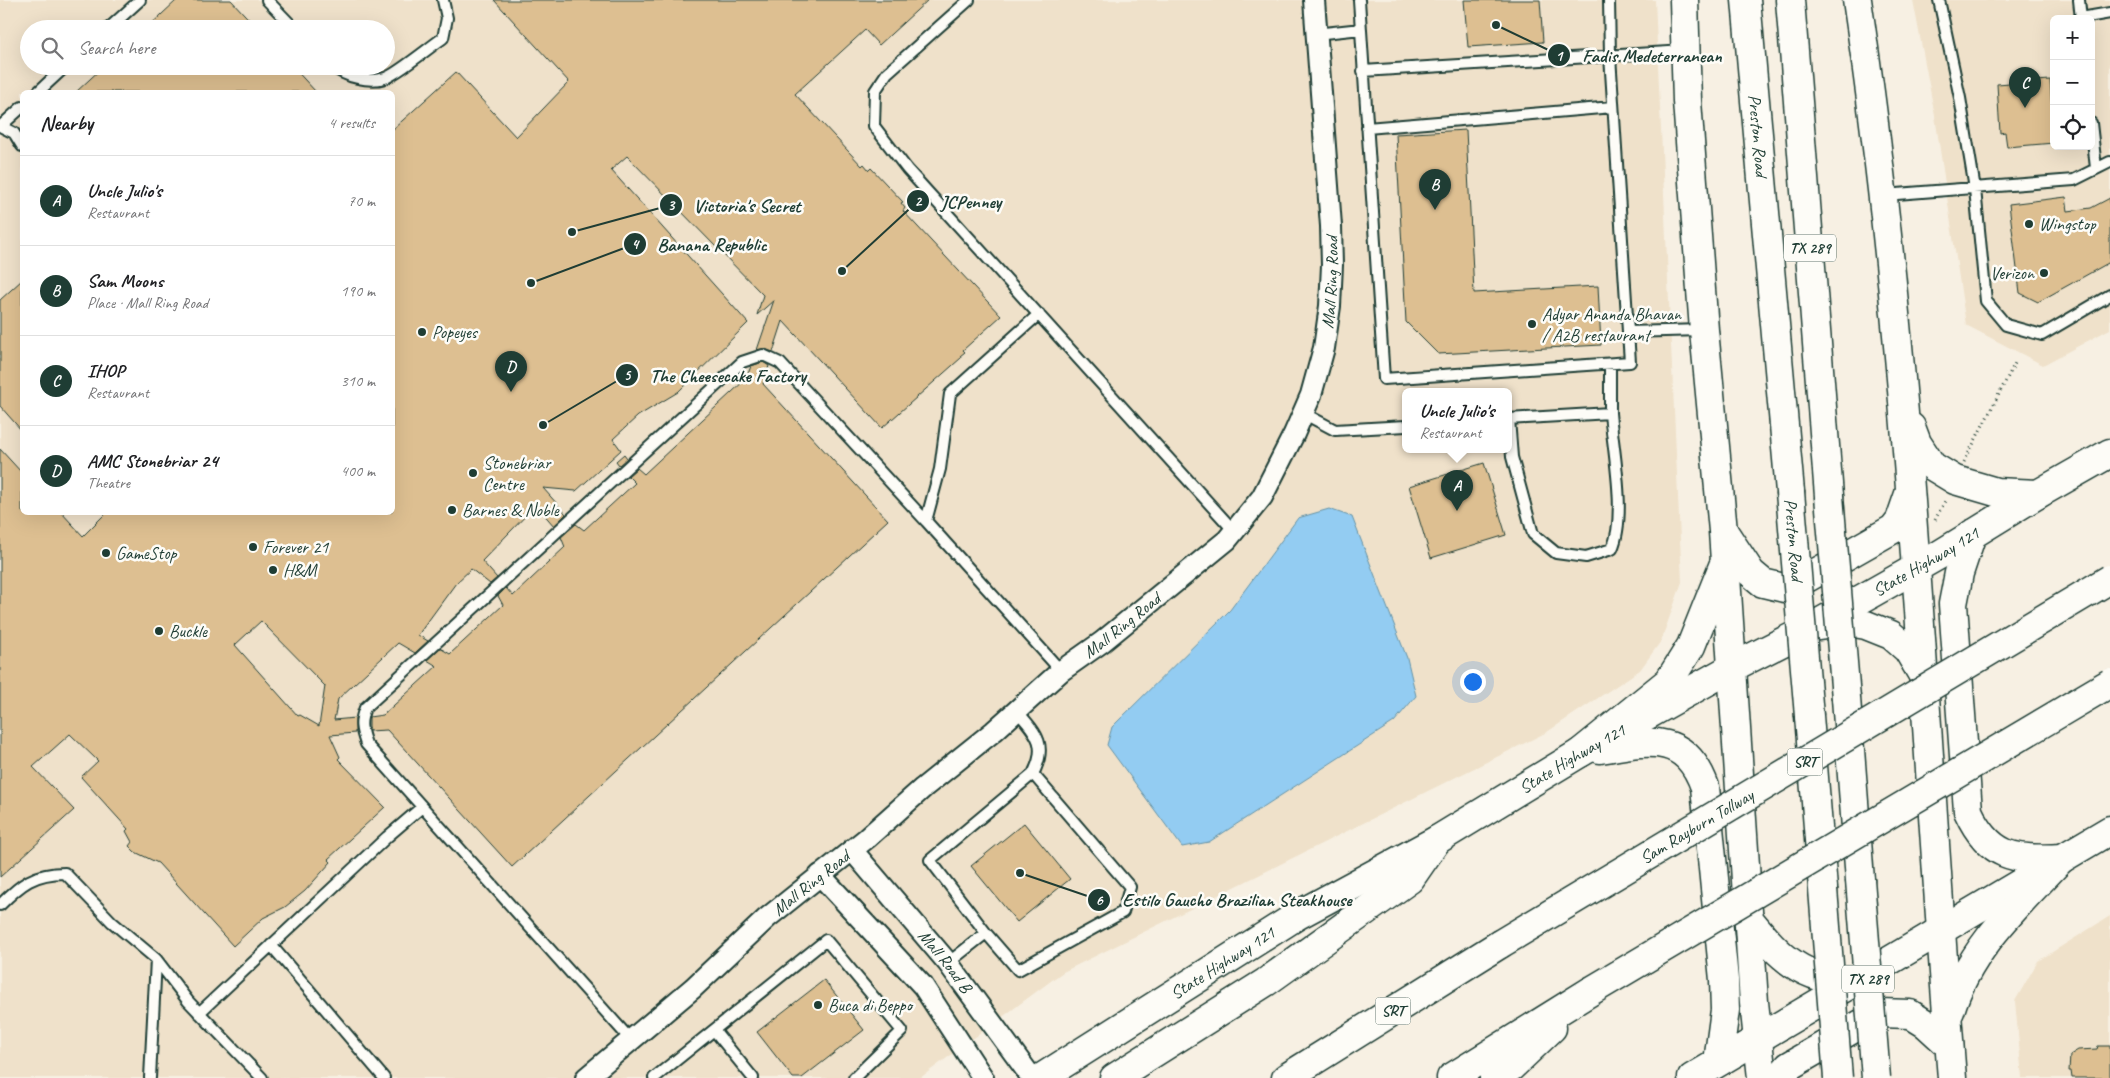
<!DOCTYPE html>
<html lang="en">
<head>
<meta charset="utf-8">
<style>
  body { margin:0; font-family:Caveat,sans-serif; background:#f2f2f2; color:#202124 }
  .controls { position:absolute; right:15px; top:15px; display:grid; overflow:hidden; border-radius:8px; box-shadow:0 5px 20px #0002 }
  .controls button { width:45px; height:45px; display:grid; place-items:center; padding:0; border:0; border-bottom:1px solid #e0e0e0; background:#fff; color:#202124; font:25px sans-serif }
  .you { position:absolute; left:1472px; top:681px; width:18px; height:18px; margin:-12px; border:4px solid #fff; border-radius:50%; background:#1a73e8; box-shadow:0 0 0 8px #1a73e833 }
  .badge { display:grid; place-items:center; width:32px; height:32px; border-radius:50%; background:#1f3d34; color:#fff; font-size:16px; font-weight:700 }
  .pin { position:absolute; translate:-50% -41px; filter:drop-shadow(0 1px 2px #0008) }
  .pin::after { content:''; position:absolute; top:26px; width:18px; height:15px; background:inherit; clip-path:polygon(0 0,100% 0,50% 100%) }
  .popup { position:absolute; left:1402px; top:388px; width:110px; height:65px; box-sizing:border-box; display:grid; place-content:center; border-radius:8px; background:#fff; filter:drop-shadow(0 1px 4px #0005); font-size:16px; white-space:nowrap; color:#757577 }
  .popup b { font-size:19px; color:#202124 }
  .popup::after { content:''; position:absolute; left:50%; top:100%; margin-left:-10px; border:10px solid transparent; border-top-color:#fff }
  .list { margin:0; padding:0; list-style:none }
  h2 { display:flex; justify-content:space-between; align-items:center; height:65px; margin:0; padding:0 20px; font-size:21px }
  h2 small { font-size:16px; font-weight:400; color:#757577 }
  .list li { display:grid; grid-template-columns:32px 1fr auto; gap:15px; align-items:center; box-sizing:border-box; height:90px; padding:0 20px; border-top:1px solid #e0e0e0 }
  .list b { display:block; font-size:19px; white-space:nowrap }
  .list p { margin:0; font-size:16px; white-space:nowrap; color:#757577 }
  .list em { font-size:16px; font-style:normal; color:#757577 }
  .icon { flex:none; width:28px; height:28px; fill:none; stroke:currentColor; stroke-width:2; stroke-linecap:round; stroke-linejoin:round }
  .map { position:relative; flex:none; width:2110px; height:1078px; overflow:hidden }
  .search { position:absolute; background:#fff; box-shadow:0 5px 20px #0002; left:20px; top:20px; width:375px; height:55px; display:flex; align-items:center; gap:12px; box-sizing:border-box; padding:0 18px; border-radius:28px; color:#757577; font-size:19px }
  .panel { position:absolute; background:#fff; box-shadow:0 5px 20px #0002; left:20px; top:90px; width:375px; height:425px; border-radius:8px }
  .map>svg:first-child { display:block }
  .built { fill:#efe1ca; fill-rule:evenodd }
  .water { fill:#93ccf2; stroke:#6593a6 }
  .building { fill:#ddbf91; stroke:#1f3d34; fill-rule:evenodd }
  .lines { fill:none; stroke-linecap:round; stroke-linejoin:round }
  .service-casing { stroke:#1f3d34; stroke-width:14 }
  .minor-casing { stroke:#1f3d34; stroke-width:24 }
  .secondary-casing { stroke:#1f3d34; stroke-width:31 }
  .primary-casing { stroke:#1f3d34; stroke-width:31 }
  .motorway-casing { stroke:#1f3d34; stroke-width:31 }
  .path { stroke:#1f3d34; stroke-width:3; stroke-dasharray:1 4; stroke-linecap:butt }
  .service { stroke:#fdfcf7; stroke-width:10 }
  .minor { stroke:#fdfcf7; stroke-width:20 }
  .secondary { stroke:#fdfcf7; stroke-width:28 }
  .primary { stroke:#fdfcf7; stroke-width:28 }
  .motorway { stroke:#fdfcf7; stroke-width:28 }
  .primary-bridge-casing { stroke:#1f3d34; stroke-width:31; stroke-linecap:butt }
  .motorway-bridge-casing { stroke:#1f3d34; stroke-width:31; stroke-linecap:butt }
  .primary-bridge { stroke:#fdfcf7; stroke-width:28 }
  .motorway-bridge { stroke:#fdfcf7; stroke-width:28 }
  .poi-dot { fill:#1f3d34; stroke:#fdfcf7; stroke-width:2 }
  .labels { text-anchor:middle; dominant-baseline:central; stroke-width:5; stroke-linejoin:round; paint-order:stroke }
  .shield { fill:#fdfcf7; stroke:#62766e; stroke-width:1 }
  .shield-label { font-size:16px; font-weight:bold; fill:#1f3d34 }
  .street-label { font-size:18px; fill:#1f3d34; stroke:#fdfcf7 }
  .poi-label { font-size:18px; fill:#1f3d34; stroke:#fdfcf7; text-anchor:start }
  .leader { fill:none; stroke:#1f3d34; stroke-width:2 }
  .callout-dot { fill:#1f3d34; stroke:#fdfcf7; stroke-width:2 }
  .mark-label { font-size:15px; text-anchor:middle; font-weight:bold; fill:#fff }
  .callout-label { font-size:19px; text-anchor:middle; font-weight:bold; fill:#1f3d34; stroke:#fdfcf7; stroke-width:5; stroke-linejoin:round; paint-order:stroke }
</style>
</head>
<body>
<div class="map">
<svg width="2110" height="1078" viewBox="0 0 2110 1078">
  <rect width="100%" height="100%" fill="#f7f0e3"/>
  <filter id="ink" filterUnits="userSpaceOnUse"><feTurbulence type="fractalNoise" baseFrequency=".02" numOctaves="2"/><feDisplacementMap in="SourceGraphic" scale="10" xChannelSelector="R" yChannelSelector="G"/><feConvolveMatrix kernelMatrix="1 2 1 2 8 2 1 2 1" color-interpolation-filters="sRGB"/></filter>
  <g filter="url(#ink)">
    <path class="built" d="M0,0h1655l27,582 -21,59 -21,29 -93,62 -484,240 -143,106h-920zM29,29h357v37h-357zM22,92h370v420h-370zM1406,392h102v58h-102z
      M1913,0h197v329l-67,36 -77,-40 -31,-209zM2054,19h37v127h-37z
      M2110,916v162h-88l-7,-77 23,-40z"/>
    <path class="water" d="M1329,509l23,8 55,141 9,38 -22,26 -185,120 -27,5 -75,-102 5,-18 118,-117 68,-92z"/>
    <path class="building" d="M177,0h54l27,29h-112z
      M494,0h434l-49,45 -14,-15 -70,64 67,72 2,-2 5,6 2,-2 32,34 -2,1 4,5 -2,3 98,105 -38,34 2,2 -5,4 1,2 -79,70 -99,-107 -10,31 -8,-3 -8,1 17,-50 -17,15 6,-20 -136,-139 -16,14 137,153 -70,69 -40,24 -25,23 8,11 -45,41 -33,-3 23,26 -12,12 -18,-21 -54,56 15,17 -7,6 -19,-15 -15,14 -38,52 10,6 -13,12 -17,-10 -60,56 -4,21 21,-2v15l-25,2 10,22 -2,2 47,48 -57,52 3,3 -26,29 -20,16 -22,11 -30,28 -75,-83 -23,-11 -6,-6 3,-4 -6,-11 2,-2 -47,-52 17,-16 -28,-27 -37,33 41,43 -74,67v-428l22,24v39h39l22,24 24,-24h285v-382l64,-58 60,65 53,-55zM261,621l64,65 -6,40 -19,-11 -2,1 -63,-71z
      M1464,0h76l3,42 -75,5z
      M104,66h188l24,26h-240z
      M2050,80l4,63 -47,4 -2,-15 -5,1 -3,-49z
      M1466,130l8,163 124,-7 3,59 -163,9 -32,-32 -10,-188z
      M2066,197l2,14 23,-3 19,-10v64l-72,40 -18,-9 -11,-89z
      M22,280v151l-22,-25v-106z
      M763,362l6,4 -6,18 125,136 -376,347 -125,-137 -18,1v-14l14,-2 54,-49 -10,-6 13,-12 10,6 53,-49 -5,-9 8,-8 7,8 52,-49 -4,-10 15,-13 8,6 51,-47 -7,-7 9,-8 7,6 102,-95 5,-13z
      M624,454l3,4 -8,7 -3,-4z
      M1484,463l22,72 -75,23 -22,-72z
      M1024,823l46,56 -53,43 -46,-56z
      M824,980l40,50 -62,48h-9l-36,-46z
      M2098,1046h12v32h-38l-1,-7h-2l1,-16 8,-5 19,-1z"/>
    <g class="lines">
      <defs>
        <path id="service" d="M267,0l28,29
          M969,0l-82,73 -12,18 -1,35 33,43 328,363
          M1359,0l25,379 246,-17 -20,-306 -1,-56
          M1939,0l21,98 15,91 11,112 20,24 36,10 68,-40
          M2079,0l2,19
          M2081,18l29,-5
          M108,29l32,-29
          M1315,34l46,-5
          M333,66c12,11 36,17 52,12 11,-3 46,-32 58,-40l4,-20 -4,-18
          M1363,71l322,-20
          M38,92l28,-26
          M2091,123l5,45
          M0,126l14,7 8,13
          M1,126l21,-19
          M1367,128l246,-21
          M1884,195l190,-15 36,-18
          M1039,314l-89,80 -10,75 -14,52 135,150
          M1628,332l74,-2
          M1303,413l32,17 71,-4
          M1508,419l102,-6v-49
          M1509,419l3,38 21,77 23,19 30,4 26,-8c15,-33 1,-99 -2,-136
          M0,905c21,-21 34,-32 65,-32l47,49 44,37 32,42 74,77
          M986,933l-56,-73 103,-86c15,-29 4,-40 -16,-63
          M271,945l113,133
          M948,963l38,-30 32,37 105,-58 7,-25 -97,-113
          M199,1013l188,-176 35,-30
          M714,1030l39,48
          M630,1039l-264,-295c-5,-14 -7,-22 -1,-36l377,-346 21,-7 17,8 146,158
          M150,1078l6,-119
          M654,1078l172,-138 76,91 -48,47"/>
        <g id="minor">
          <path id="s1" d="M852,850l96,113 84,115"/>
          <path d="M820,875l103,111 60,92"/>
          <path id="s2" d="M586,1078l107,-90 74,-70 100,-80 56,-50 71,-57 67,-60 41,-29 125,-102 35,-43 32,-63 17,-39 13,-47 6,-42 2,-41 -1,-39 -17,-226"/>
        </g>
        <g id="secondary">
          <path d="M1972,534l-13,39 -6,31 15,207c21,46 46,50 94,47"/>
          <path d="M1600,749c48,-8 85,-18 105,38l19,193 1,30 -7,52"/>
          <path id="s3" d="M1041,1078l257,-163 139,-75 143,-87 153,-86 79,-40 127,-72 99,-61 72,-41"/>
          <path d="M1692,1078l418,-248"/>
        </g>
        <g id="primary">
          <path d="M1684,0l3,101 17,229 19,201 31,471 8,76"/>
          <path id="s4" d="M1746,0l44,492"/>
          <path d="M1790,0l39,496"/>
          <path d="M1857,0c54,357 66,718 95,1078"/>
          <path d="M1911,427l6,16 15,23 23,14 41,12 42,2"/>
          <path d="M1724,532l27,41 12,10 21,5 7,-1 102,-58 7,-9 9,-26"/>
          <path d="M1812,627l36,-5 18,3 25,10 17,15 16,27"/>
          <path d="M1846,698l14,182"/>
          <path d="M1809,716l14,173"/>
          <path d="M1580,753l89,-72 22,-35 32,-80"/>
          <path d="M1749,919c31,38 54,63 106,61"/>
          <path d="M1950,1011c18,-61 70,-108 112,-153"/>
          <path d="M1779,1078l10,-12 91,-53 30,1 16,10 23,21"/>
        </g>
        <path id="motorway" d="M1114,1078l152,-96 144,-103 27,-39
          M1286,1078l214,-134
          M1451,1078l140,-87
          M1494,1078l17,-11 41,-39"/>
      </defs>
      <use href="#service" class="service-casing"/>
      <use href="#minor" class="minor-casing"/>
      <use href="#secondary" class="secondary-casing"/>
      <use href="#primary" class="primary-casing"/>
      <use href="#motorway" class="motorway-casing"/>
      <path class="path" d="M1964,462l52,-101
        M1935,520l11,-21"/>
      <use href="#service" class="service"/>
      <use href="#minor" class="minor"/>
      <use href="#secondary" class="secondary"/>
      <use href="#primary" class="primary"/>
      <use href="#motorway" class="motorway"/>
      <defs>
        <g id="primary-bridge">
          <path id="s5" d="M1790,492l19,224"/>
          <path d="M1829,496l17,202"/>
          <path d="M1860,880l16,198"/>
          <path d="M1823,889l15,189"/>
        </g>
        <g id="motorway-bridge">
          <path id="s6" d="M1500,944l610,-365"/>
          <path d="M1591,991l519,-308"/>
        </g>
      </defs>
      <use href="#primary-bridge" class="primary-bridge-casing"/>
      <use href="#motorway-bridge" class="motorway-bridge-casing"/>
      <use href="#primary-bridge" class="primary-bridge"/>
      <use href="#motorway-bridge" class="motorway-bridge"/>
    </g>
  </g>
  <g class="poi-dot">
    <circle cx="2029" cy="224" r="5"/>
    <circle cx="2044" cy="273" r="5"/>
    <circle cx="1532" cy="324" r="5"/>
    <circle cx="422" cy="332" r="5"/>
    <circle cx="473" cy="473" r="5"/>
    <circle cx="452" cy="510" r="5"/>
    <circle cx="253" cy="547" r="5"/>
    <circle cx="106" cy="553" r="5"/>
    <circle cx="273" cy="570" r="5"/>
    <circle cx="159" cy="631" r="5"/>
    <circle cx="818" cy="1005" r="5"/>
  </g>
  <g class="labels">
    <g class="shield">
      <rect x="1784" y="234.5" width="52" height="27" rx="4"/>
      <rect x="1787.5" y="748.5" width="35" height="27" rx="4"/>
      <rect x="1842" y="965.5" width="52" height="27" rx="4"/>
      <rect x="1375.5" y="997.5" width="35" height="27" rx="4"/>
    </g>
    <g class="shield-label">
      <text x="1810" y="248">TX 289</text>
      <text x="1805" y="762">SRT</text>
      <text x="1868" y="979">TX 289</text>
      <text x="1393" y="1011">SRT</text>
    </g>
    <g class="street-label">
      <text stroke="none"><textPath href="#s4" startOffset="136">Preston Road</textPath></text>
      <text stroke="none"><textPath href="#s2" startOffset="1121">Mall Ring Road</textPath></text>
      <text stroke="none"><textPath href="#s5" startOffset="48">Preston Road</textPath></text>
      <text stroke="none"><textPath href="#s3" startOffset="1025">State Highway 121</textPath></text>
      <text stroke="none"><textPath href="#s2" startOffset="702">Mall Ring Road</textPath></text>
      <text stroke="none"><textPath href="#s3" startOffset="620">State Highway 121</textPath></text>
      <text stroke="none"><textPath href="#s6" startOffset="229">Sam Rayburn Tollway</textPath></text>
      <text stroke="none"><textPath href="#s2" startOffset="298">Mall Ring Road</textPath></text>
      <text stroke="none"><textPath href="#s1" startOffset="145">Mall Road B</textPath></text>
      <text stroke="none"><textPath href="#s3" startOffset="215">State Highway 121</textPath></text>
    </g>
    <g class="poi-label">
      <text x="2039" y="224">Wingstop</text>
      <text x="2034" y="273" text-anchor="end">Verizon</text>
      <text x="1542" y="314">Adyar Ananda Bhavan<tspan x="1542" dy="21">/ A2B restaurant</tspan></text>
      <text x="432" y="332">Popeyes</text>
      <text x="483" y="463">Stonebriar<tspan x="483" dy="21">Centre</tspan></text>
      <text x="462" y="510">Barnes &amp; Noble</text>
      <text x="263" y="547">Forever 21</text>
      <text x="116" y="553">GameStop</text>
      <text x="283" y="570">H&amp;M</text>
      <text x="169" y="631">Buckle</text>
      <text x="828" y="1005">Buca di Beppo</text>
    </g>
  </g>
  <path class="leader" d="M1496 25L1559 55M842 271L918 201M572 232L671 205M531 283L635 244M543 425L627 375M1020 873L1099 900"/>
  <g class="callout-dot">
    <circle cx="1496" cy="25" r="5"/>
    <circle cx="842" cy="271" r="5"/>
    <circle cx="572" cy="232" r="5"/>
    <circle cx="531" cy="283" r="5"/>
    <circle cx="543" cy="425" r="5"/>
    <circle cx="1020" cy="873" r="5"/>
    <circle cx="1559" cy="55" r="12"/>
    <circle cx="918" cy="201" r="12"/>
    <circle cx="671" cy="205" r="12"/>
    <circle cx="635" cy="244" r="12"/>
    <circle cx="627" cy="375" r="12"/>
    <circle cx="1099" cy="900" r="12"/>
  </g>
  <g class="mark-label">
    <text x="1559" y="61">1</text>
    <text x="918" y="206">2</text>
    <text x="671" y="210">3</text>
    <text x="635" y="249">4</text>
    <text x="627" y="380">5</text>
    <text x="1099" y="905">6</text>
  </g>
  <g class="callout-label">
    <text x="1652" y="62">Fadis Medeterranean</text>
    <text x="971" y="208">JCPenney</text>
    <text x="747" y="212">Victoria's Secret</text>
    <text x="712" y="251">Banana Republic</text>
    <text x="728" y="382">The Cheesecake Factory</text>
    <text x="1237" y="906">Estilo Gaucho Brazilian Steakhouse</text>
  </g>
</svg>
<div class="controls">
<button>+</button>
<button>−</button>
<button><svg class="icon" aria-label="locate" viewBox="0 0 24 24"><circle cx="12" cy="12" r="6"/><path d="M12 2v4M12 18v4M2 12h4M18 12h4"/></svg></button>
</div>
<div class="you"></div>
<div class="pin badge" style="left:1457px;top:511px">A</div>
<div class="popup"><b>Uncle Julio's</b>Restaurant</div>
<div class="pin badge" style="left:1435px;top:210px">B</div>
<div class="pin badge" style="left:2025px;top:108px">C</div>
<div class="pin badge" style="left:511px;top:392px">D</div>
<div class="search"><svg class="icon" aria-label="search" viewBox="0 0 24 24"><circle cx="10" cy="10" r="6"/><path d="M15 15l6 6"/></svg>Search here</div>
<section class="panel">
<h2>Nearby<small>4 results</small></h2>
<ul class="list">
<li><span class="badge">A</span><div><b>Uncle Julio's</b><p>Restaurant</p></div><em>70 m</em></li>
<li><span class="badge">B</span><div><b>Sam Moons</b><p>Place · Mall Ring Road</p></div><em>190 m</em></li>
<li><span class="badge">C</span><div><b>IHOP</b><p>Restaurant</p></div><em>310 m</em></li>
<li><span class="badge">D</span><div><b>AMC Stonebriar 24</b><p>Theatre</p></div><em>400 m</em></li>
</ul>
</section>
</div>
</body>
</html>
